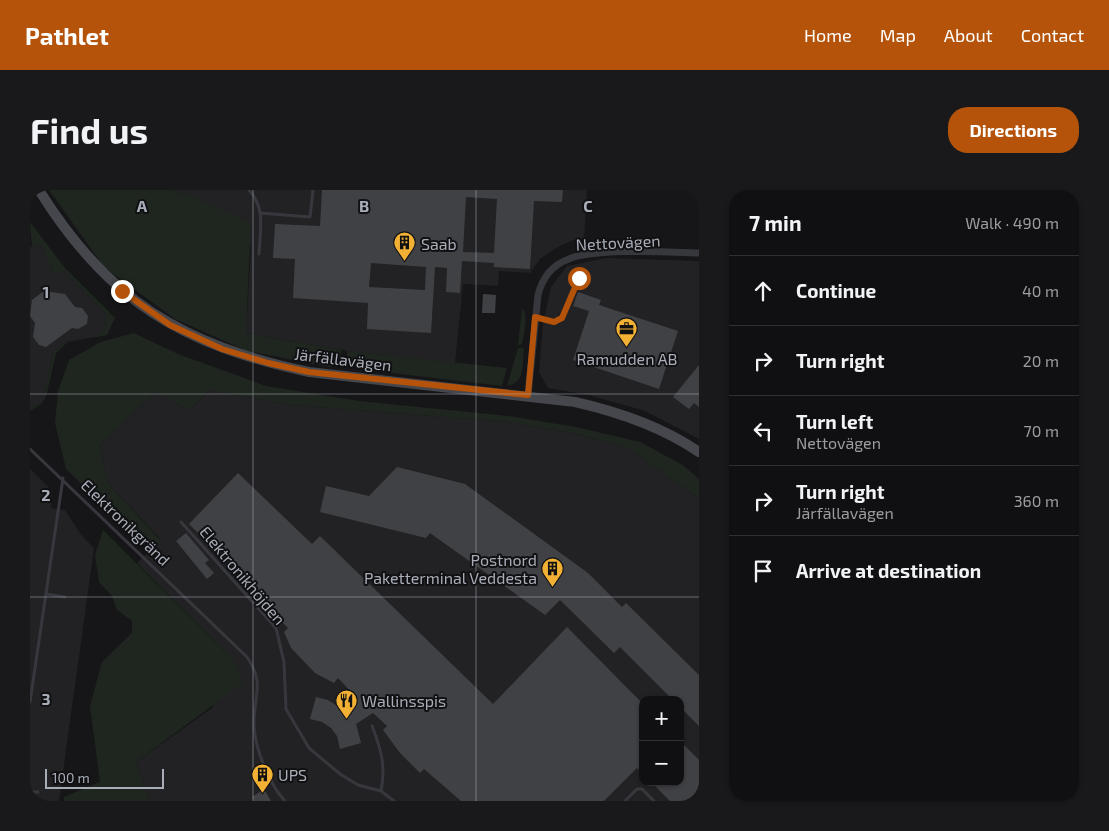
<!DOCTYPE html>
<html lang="en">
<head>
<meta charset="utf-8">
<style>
  body { margin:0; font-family:"Exo 2",sans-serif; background:#19191b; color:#f1f3f6 }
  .controls { position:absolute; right:15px; bottom:15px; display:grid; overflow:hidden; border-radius:10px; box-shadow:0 1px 4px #0004 }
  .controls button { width:45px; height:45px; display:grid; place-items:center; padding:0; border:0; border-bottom:1px solid #303032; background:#101012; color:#f1f3f6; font:25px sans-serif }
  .scale { position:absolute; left:15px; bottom:12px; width:119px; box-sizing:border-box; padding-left:5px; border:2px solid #a8adb8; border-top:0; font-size:14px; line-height:18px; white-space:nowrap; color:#a8adb8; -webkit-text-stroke:4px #111113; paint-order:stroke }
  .stop { position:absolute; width:15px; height:15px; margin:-11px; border:4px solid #b45309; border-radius:50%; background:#fff }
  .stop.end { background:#b45309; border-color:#fff; box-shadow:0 1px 5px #0008 }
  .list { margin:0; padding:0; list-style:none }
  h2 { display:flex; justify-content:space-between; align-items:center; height:65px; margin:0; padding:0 20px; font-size:21px }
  h2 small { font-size:16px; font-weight:400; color:#9c9d9f }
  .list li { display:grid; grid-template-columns:32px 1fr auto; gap:15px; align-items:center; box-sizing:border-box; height:70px; padding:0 20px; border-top:1px solid #303032 }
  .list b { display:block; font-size:19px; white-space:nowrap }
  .list p { margin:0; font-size:16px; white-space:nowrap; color:#9c9d9f }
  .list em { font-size:16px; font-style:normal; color:#9c9d9f }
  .icon { flex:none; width:28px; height:28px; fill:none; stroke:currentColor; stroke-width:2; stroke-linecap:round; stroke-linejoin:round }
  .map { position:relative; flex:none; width:669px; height:611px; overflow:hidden; border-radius:20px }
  header { display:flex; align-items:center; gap:30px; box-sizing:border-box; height:70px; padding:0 25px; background:#b45309; color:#fff }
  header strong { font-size:24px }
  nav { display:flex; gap:28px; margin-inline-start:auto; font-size:18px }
  .intro { display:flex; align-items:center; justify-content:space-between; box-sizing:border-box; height:120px; padding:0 30px }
  h1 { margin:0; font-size:35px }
  .button { padding:12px 22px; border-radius:20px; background:#b45309; color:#fff; font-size:18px; font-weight:700 }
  main { display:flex; gap:30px; padding:0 30px }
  aside { flex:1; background:#101012; border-radius:20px; box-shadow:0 1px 4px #0004 }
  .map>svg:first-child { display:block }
  .built { fill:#222225; fill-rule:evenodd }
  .green { fill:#1e261f }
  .building { fill:#404145; fill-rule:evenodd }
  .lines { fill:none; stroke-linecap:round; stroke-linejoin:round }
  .lane { stroke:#37383d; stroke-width:3 }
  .street { stroke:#37383d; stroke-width:7 }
  .secondary { stroke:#45474d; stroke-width:10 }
  .route { stroke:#b45309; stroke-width:6 }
  .grid { fill:none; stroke:#a8adb8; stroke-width:1; stroke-opacity:0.55 }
  .labels { text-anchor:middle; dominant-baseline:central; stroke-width:4; stroke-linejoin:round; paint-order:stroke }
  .street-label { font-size:16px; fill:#a8adb8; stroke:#111113 }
  .poi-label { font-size:16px; fill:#a8adb8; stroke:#111113; text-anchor:start }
  .grid-label { font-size:16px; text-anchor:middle; font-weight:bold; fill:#a8adb8; stroke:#111113; stroke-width:4; stroke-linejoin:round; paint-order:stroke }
</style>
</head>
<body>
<header>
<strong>Pathlet</strong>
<nav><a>Home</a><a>Map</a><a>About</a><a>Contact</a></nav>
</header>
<div class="intro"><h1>Find us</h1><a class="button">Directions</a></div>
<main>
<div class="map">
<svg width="669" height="611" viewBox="0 0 669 611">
  <rect width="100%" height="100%" fill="#161618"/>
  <path class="built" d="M141,0h416l-3,49 -11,1 -17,8 -16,11 -10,14 -31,-2 -1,15 -35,-2 -8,79 -108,-12 -101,-18 5,-86 -55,-49z
    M0,55l2,3 9,-3 13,29 11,-3 41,43 -1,15 -11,8 -26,4 -14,10 -10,45 -3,6 -11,6z
    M577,68l92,3v178l-54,-28 -56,-16 -41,-7 -9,-16 4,-49 8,-36 16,-21z
    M179,200l84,15 216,17 64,11 53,14 73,51v303h-549l-14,-39 76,-54 22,-47 -97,-98 24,-23 -54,-58 -7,-37 56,-53 34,18zM613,510h37v82h-37z
    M0,279l22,22 -1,17 14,2 17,26 12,12 -35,253h-29z"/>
  <path class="green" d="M19,0h122l25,8 55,25 -5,110 95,17 -1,13 -11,4 -82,-16 -72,-32 -71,-52z
    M0,32l35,46 50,50 -8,17 -39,7 -12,11 -10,44 -5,7 -11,7v-3l11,-6 3,-6 10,-45 14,-10 26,-4 11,-9 1,-14 -41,-43 -11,3 -13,-29 -9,3z
    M492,118c7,6 2,26 0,36l-4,1z
    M104,143l44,21 88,32 93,15 150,15 67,11 64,15 43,23 16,14v19l-73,-51 -53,-14 -64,-11 -216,-17 -84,-15 -19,20 -34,-18 -56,53 7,37 54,59 -11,9 -84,-81 -11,-46 3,-32 11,-31 32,-18z
    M488,158h6c-2,15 2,35 -17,38z
    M317,161l160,17 -5,18 -144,-17 -11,-9z
    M73,340l131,131 9,22 -107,79 14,39h-86v-4l36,-15 -10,-76 12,-44 30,-29v-12l-15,-11 -5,-14 -13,-14 -4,-27z"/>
  <path class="building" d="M292,0h241l-1,12 -28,-1 -4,68 -36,-2v-4l-32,-2 -2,32 -14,-1 1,-24 -12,-1 -4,66 -64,-4 1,-26 -75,-5 2,-39 -22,-1 2,-34 45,2zM436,7l31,2 -3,54 -31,-1zM341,73l55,4 -1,23 -56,-3z
    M14,101l21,3 10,13 7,1 6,8 -1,8 -9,5 -6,-1 -26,19 -7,-2 -6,-8 2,-14 -5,-7 2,-16z
    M548,102l23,8 -2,5 79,26 -19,58 -86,-29 16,-49 -16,-5z
    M453,104l13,1 -1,18h-13z
    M669,175v42l-5,-4 -5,6 -16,-12z
    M367,277l68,17 123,89 34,34 4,-4 73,72v51l-19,-19v-7h-7l-53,-53 -6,6 -54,-53 -15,15 -115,-82 -4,5 -106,-26 6,-26 43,10z
    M208,283l74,71 8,-8 173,168 74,-77 76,77v70l-6,-6 -33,33h-143l-37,-32 -4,4 -20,-20 -17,-23 4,-4 -14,-13 -17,11 5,19 -21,6 -3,-13 -6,-8 -9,-6 -12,-3 6,-22 12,3 17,11 13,-12 -20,-21 -4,5 -19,-10 -24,-25 -7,-16 4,-4 -28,-28 2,-5 -73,-71z
    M156,343l23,27 -4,3 9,10 -7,6 -31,-38z
    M650,551l19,19v41h-29l-19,-19h29z
    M234,599l7,12h-17l-2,-4z"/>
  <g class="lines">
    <path class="lane" d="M219,0c17,18 11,41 10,64
      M230,23l50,4 3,-27
      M506,127l18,5 8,-4 17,-40
      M0,259l217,208c18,27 7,37 7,66 0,24 15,61 31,78
      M151,332l95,106 8,34 2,47 23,39 31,26 18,11 23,6 13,10
      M16,404l19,3
      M0,512l33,-224
      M342,536c9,23 14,40 9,65
      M0,602h8
      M595,611l12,-12h5l12,12"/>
    <path class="street" d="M498,205l10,-100c4,-16 14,-30 31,-36 25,-11 100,-7 130,-6"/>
    <path class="secondary" d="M9,0c69,111 143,155 270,182l266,30c44,10 86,24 124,50"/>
  </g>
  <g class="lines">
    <path class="route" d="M92,101l48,34 52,24 46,14 41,9 219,23 7,-78 19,5 8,-4 17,-40"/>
  </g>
  <path class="grid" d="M223,0v611M446,0v611M0,204h669M0,407h669"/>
  <defs>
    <symbol id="building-pin" viewBox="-11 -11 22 30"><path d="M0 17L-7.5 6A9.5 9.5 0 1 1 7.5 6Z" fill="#f2b134" stroke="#111113"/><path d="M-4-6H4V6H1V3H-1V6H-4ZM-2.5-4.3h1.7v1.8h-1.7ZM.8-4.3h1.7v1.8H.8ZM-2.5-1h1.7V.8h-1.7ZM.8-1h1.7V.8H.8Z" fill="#111"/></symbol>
    <symbol id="office-pin" viewBox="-11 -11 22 30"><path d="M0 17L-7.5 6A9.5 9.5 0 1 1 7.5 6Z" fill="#f2b134" stroke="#111113"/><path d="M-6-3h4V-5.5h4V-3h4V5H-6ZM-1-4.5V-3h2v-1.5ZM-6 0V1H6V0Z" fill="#111"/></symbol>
    <symbol id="restaurant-pin" viewBox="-11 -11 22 30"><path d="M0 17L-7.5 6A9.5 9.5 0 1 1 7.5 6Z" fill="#f2b134" stroke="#111113"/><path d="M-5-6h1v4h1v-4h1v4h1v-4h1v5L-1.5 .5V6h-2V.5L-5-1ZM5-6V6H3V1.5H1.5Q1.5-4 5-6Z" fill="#111"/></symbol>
  </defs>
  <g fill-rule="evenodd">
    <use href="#building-pin" x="362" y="40" width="25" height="34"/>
    <use href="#office-pin" x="584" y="126" width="25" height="34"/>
    <use href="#building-pin" x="510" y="366" width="25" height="34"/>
    <use href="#restaurant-pin" x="304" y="498" width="25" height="34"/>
    <use href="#building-pin" x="220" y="572" width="25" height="34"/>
  </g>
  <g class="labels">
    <g class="street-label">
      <text transform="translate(588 52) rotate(-3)">Nettovägen</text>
      <text transform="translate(313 169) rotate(7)">Järfällavägen</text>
      <text transform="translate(96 332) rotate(44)">Elektronikgränd</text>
      <text transform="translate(213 385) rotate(50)">Elektronikhöjden</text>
    </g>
    <g class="poi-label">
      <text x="391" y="53">Saab</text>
      <text x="597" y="168" text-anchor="middle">Ramudden AB</text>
      <text x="507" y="369" text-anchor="end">Postnord<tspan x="507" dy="18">Paketterminal Veddesta</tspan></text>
      <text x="332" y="510">Wallinsspis</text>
      <text x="248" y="584">UPS</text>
    </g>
  </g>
  <g class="grid-label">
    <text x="112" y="22">A</text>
    <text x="334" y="22">B</text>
    <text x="558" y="22">C</text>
    <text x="16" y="108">1</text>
    <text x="16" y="311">2</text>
    <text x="16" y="515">3</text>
  </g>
</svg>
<div class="controls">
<button>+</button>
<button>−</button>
</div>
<div class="scale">100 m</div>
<div class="stop" style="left:549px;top:88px"></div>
<div class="stop end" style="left:92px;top:101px"></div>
</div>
<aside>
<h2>7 min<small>Walk · 490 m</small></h2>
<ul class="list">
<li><svg class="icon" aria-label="ahead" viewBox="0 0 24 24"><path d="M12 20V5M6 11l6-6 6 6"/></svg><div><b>Continue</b></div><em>40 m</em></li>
<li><svg class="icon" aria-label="right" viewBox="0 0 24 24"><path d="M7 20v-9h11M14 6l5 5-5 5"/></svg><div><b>Turn right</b></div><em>20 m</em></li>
<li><svg class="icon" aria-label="left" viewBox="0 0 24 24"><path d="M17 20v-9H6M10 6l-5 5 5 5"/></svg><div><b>Turn left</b><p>Nettovägen</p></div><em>70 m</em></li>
<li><svg class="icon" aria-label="right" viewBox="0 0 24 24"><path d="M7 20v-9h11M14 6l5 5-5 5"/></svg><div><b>Turn right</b><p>Järfällavägen</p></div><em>360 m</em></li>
<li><svg class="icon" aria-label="arrive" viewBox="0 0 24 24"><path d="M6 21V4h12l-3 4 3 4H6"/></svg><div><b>Arrive at destination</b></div></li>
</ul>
</aside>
</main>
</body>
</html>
